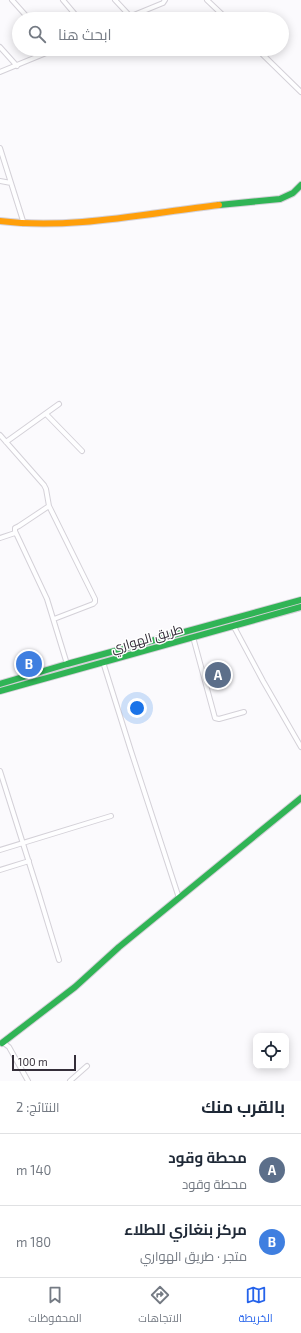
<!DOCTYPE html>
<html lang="ar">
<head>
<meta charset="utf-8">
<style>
  body { margin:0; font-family:"Exo 2",Cairo,sans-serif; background:#f6f6f7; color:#1f2937; direction:rtl }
  .controls { position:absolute; right:12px; bottom:12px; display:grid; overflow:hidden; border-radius:8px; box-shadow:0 2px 10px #0003 }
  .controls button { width:36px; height:36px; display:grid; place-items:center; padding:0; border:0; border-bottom:1px solid #e0e1e3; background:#fff; color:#1f2937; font:20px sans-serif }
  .scale { position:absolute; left:12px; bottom:10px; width:64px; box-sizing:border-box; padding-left:4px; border:2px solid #342e39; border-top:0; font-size:11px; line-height:14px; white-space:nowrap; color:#342e39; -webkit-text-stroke:3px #fff; paint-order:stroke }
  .you { position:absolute; left:137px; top:708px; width:14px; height:14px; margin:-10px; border:3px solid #fff; border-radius:50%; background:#1a73e8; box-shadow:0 0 0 6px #1a73e833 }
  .badge { display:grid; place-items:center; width:26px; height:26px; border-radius:50%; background:#2563eb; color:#fff; font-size:13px; font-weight:700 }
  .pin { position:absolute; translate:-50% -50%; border:2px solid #fff; box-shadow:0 1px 4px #0006 }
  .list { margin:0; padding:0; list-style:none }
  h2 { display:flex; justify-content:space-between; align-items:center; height:52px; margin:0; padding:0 16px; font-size:17px }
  h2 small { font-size:13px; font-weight:400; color:#747a83 }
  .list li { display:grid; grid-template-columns:26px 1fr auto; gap:12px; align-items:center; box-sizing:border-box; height:72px; padding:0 16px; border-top:1px solid #e0e1e3 }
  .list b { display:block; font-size:15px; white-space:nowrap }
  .list p { margin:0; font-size:13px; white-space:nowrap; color:#747a83 }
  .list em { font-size:13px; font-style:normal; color:#747a83 }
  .icon { flex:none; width:22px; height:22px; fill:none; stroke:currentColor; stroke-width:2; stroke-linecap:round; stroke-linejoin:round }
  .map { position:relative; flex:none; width:301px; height:1081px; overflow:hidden; direction:ltr }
  .search { position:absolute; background:#fff; box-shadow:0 2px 10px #0003; left:12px; right:12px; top:12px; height:44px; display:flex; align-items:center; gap:10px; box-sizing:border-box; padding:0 14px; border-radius:22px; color:#747a83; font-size:15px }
  .sheet { height:196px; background:#fff }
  nav { display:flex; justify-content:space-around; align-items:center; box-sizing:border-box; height:56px; border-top:1px solid #e0e1e3; background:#fff; font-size:11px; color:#747a83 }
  nav a { display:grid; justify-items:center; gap:2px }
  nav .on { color:#2563eb }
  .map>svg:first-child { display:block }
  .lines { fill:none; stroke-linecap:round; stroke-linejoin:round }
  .street-casing { stroke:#d4d1d8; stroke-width:6 }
  .fast-casing { stroke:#d4d1d8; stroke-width:8 }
  .slow-casing { stroke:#d4d1d8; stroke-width:8 }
  .street { stroke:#fefeff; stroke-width:4 }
  .fast { stroke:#30b455; stroke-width:6 }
  .slow { stroke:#ff9f0a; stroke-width:6 }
  .labels { text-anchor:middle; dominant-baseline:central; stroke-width:3; stroke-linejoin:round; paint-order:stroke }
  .street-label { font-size:13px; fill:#342e39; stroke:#fff }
</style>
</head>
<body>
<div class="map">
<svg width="301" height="1081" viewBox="0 0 301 1081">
  <rect width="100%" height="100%" fill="#fbfafd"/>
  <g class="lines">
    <defs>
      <path id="street" d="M12,0l17,19
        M63,0l16,19
        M115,0l15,16
        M207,0l20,19
        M124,19l39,-16 2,-3
        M0,47l17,19
        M257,49l44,43
        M0,72l56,-23
        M0,148l24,76
        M0,181l11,2
        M46,414l36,37
        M0,435l44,50 2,4 3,17 -30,20 -4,2v3l32,68 20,65
        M6,442l53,-38
        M49,506l46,93v3l-2,2 -39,15
        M0,538l15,-5
        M233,625l30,56 38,66
        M193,637l22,81 4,1 25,-7
        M103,662l28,89 48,147
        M0,771l38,120 21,69
        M0,850l111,-34
        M0,870l29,-9
        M2,1043l3,1 4,3 19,34
        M70,1081l17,-15"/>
      <path id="fast" d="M219,205l61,-6 13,-6 8,-8
        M0,684l67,-20 234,-64
        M0,691l301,-84
        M2,1043l73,-56 44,-40 182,-149"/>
      <path id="slow" d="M0,221c71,9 148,-8 219,-16"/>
    </defs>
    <use href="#street" class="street-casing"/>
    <use href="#fast" class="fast-casing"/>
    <use href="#slow" class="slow-casing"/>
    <use href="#street" class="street"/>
    <use href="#fast" class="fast"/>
    <use href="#slow" class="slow"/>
  </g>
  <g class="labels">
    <g class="street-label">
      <text transform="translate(147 638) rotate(-16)">طريق الهواري</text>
    </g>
  </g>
</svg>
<div class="controls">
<button><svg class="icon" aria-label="locate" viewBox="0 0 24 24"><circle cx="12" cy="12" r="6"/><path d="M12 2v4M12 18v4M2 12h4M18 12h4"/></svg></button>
</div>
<div class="scale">100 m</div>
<div class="you"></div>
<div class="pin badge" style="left:218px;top:675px;background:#5c6f8a">A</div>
<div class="pin badge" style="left:29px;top:664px;background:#3f7fe0">B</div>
<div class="search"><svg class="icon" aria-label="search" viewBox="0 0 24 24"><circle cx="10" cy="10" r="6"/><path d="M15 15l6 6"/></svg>ابحث هنا</div>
</div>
<section class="sheet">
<h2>بالقرب منك<small>النتائج: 2</small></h2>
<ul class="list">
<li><span class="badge" style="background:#5c6f8a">A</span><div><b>محطة وقود</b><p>محطة وقود</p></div><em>140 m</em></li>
<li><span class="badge" style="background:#3f7fe0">B</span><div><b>مركز بنغازي للطلاء</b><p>متجر · طريق الهواري</p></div><em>180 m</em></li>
</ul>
</section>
<nav>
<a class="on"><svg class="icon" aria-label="map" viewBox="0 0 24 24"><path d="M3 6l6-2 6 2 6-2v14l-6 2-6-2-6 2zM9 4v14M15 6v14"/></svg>الخريطة</a>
<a><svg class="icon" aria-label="directions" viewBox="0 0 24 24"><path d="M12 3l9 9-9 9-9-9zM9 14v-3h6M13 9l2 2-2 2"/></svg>الاتجاهات</a>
<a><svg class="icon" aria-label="saved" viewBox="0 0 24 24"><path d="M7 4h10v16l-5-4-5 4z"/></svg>المحفوظات</a>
</nav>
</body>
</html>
